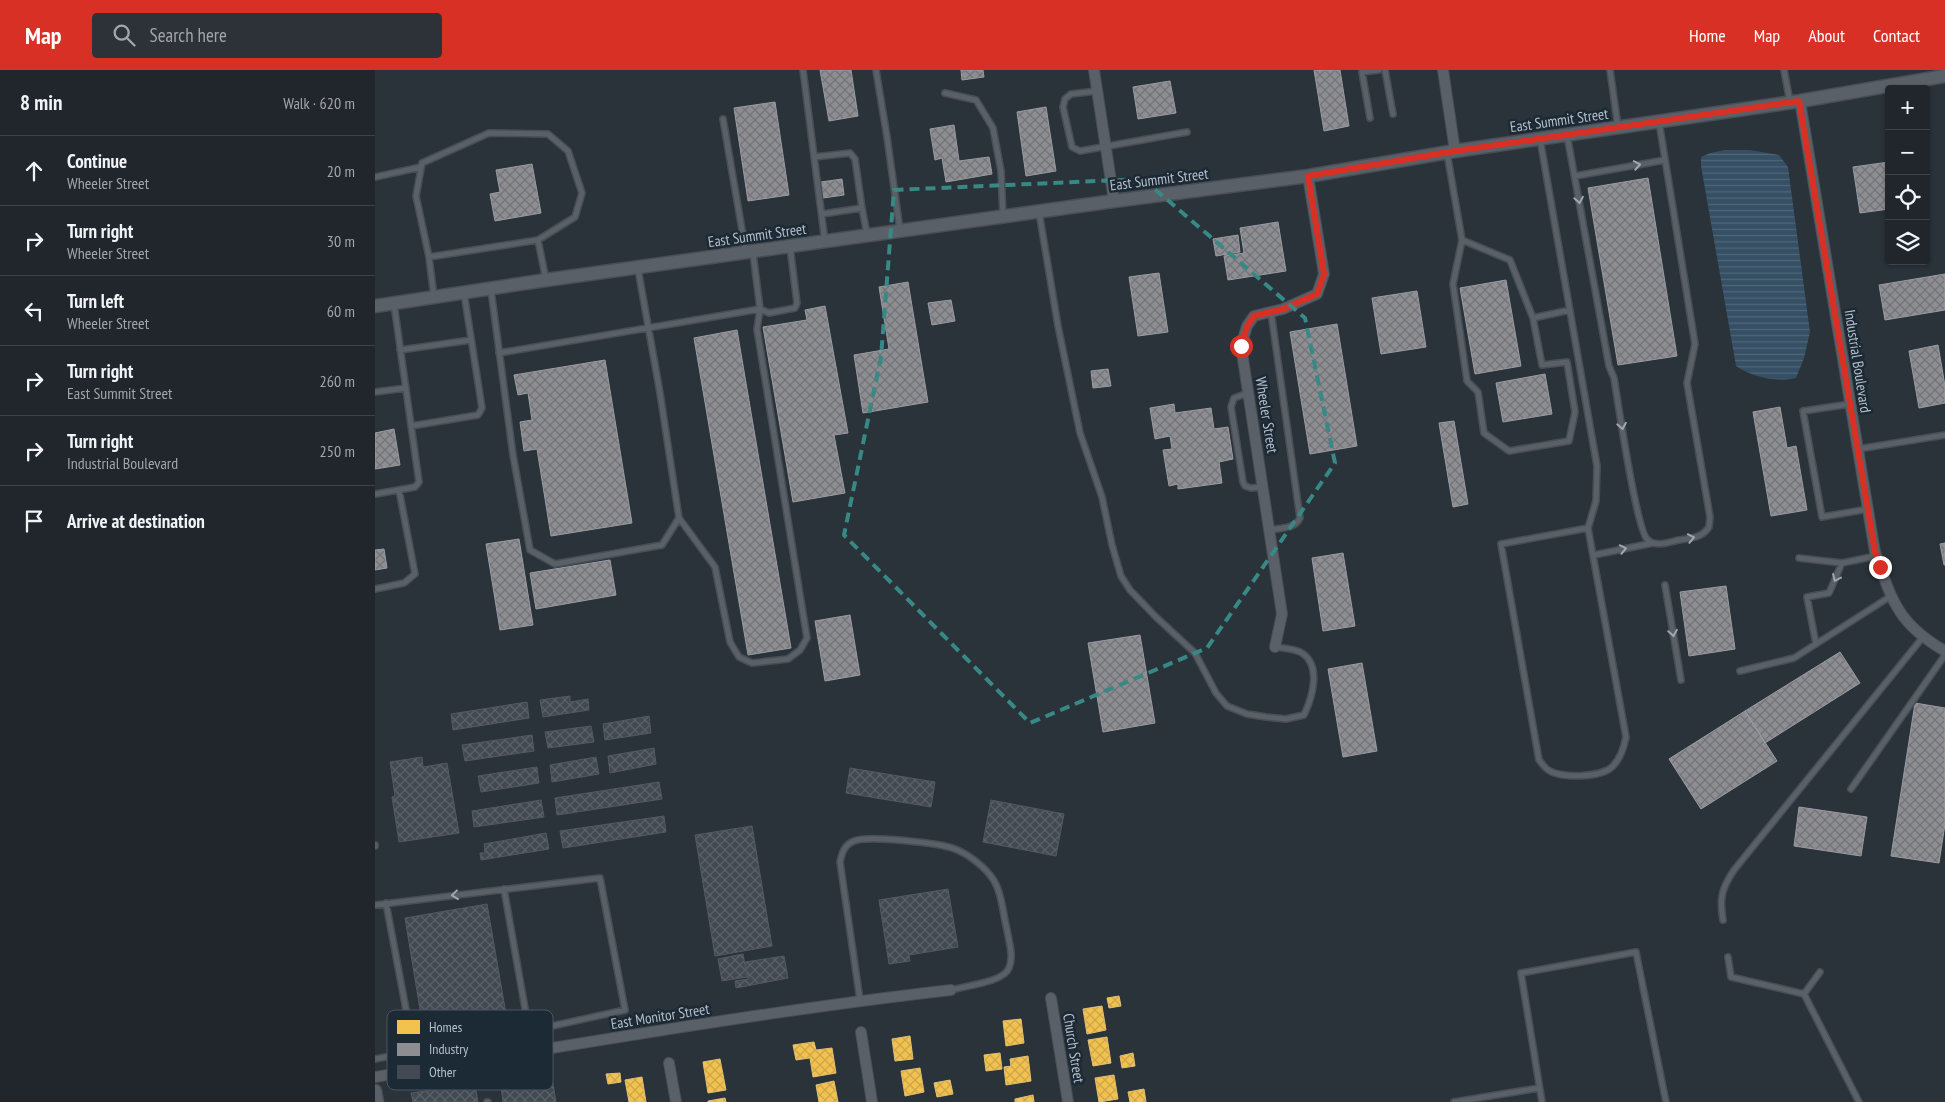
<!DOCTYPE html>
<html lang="en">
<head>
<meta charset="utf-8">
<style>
  body { margin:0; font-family:"PT Sans Narrow",sans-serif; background:#2d3238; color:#f1f3f6 }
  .controls { position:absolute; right:15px; top:15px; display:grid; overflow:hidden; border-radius:5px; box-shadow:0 1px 4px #0004 }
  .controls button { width:45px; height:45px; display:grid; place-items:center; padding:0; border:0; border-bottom:1px solid #3d4348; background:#20262c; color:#f1f3f6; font:25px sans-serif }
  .stop { position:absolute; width:15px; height:15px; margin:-11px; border:4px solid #d93025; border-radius:50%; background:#fff }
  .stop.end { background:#d93025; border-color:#fff; box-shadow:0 1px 5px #0008 }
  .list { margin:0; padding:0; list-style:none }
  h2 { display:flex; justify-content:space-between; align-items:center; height:65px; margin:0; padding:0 20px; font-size:21px }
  h2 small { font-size:16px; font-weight:400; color:#a2a5a9 }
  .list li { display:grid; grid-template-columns:32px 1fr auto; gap:15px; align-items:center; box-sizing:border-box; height:70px; padding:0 20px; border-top:1px solid #3d4348 }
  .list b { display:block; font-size:19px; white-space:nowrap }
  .list p { margin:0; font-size:16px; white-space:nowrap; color:#a2a5a9 }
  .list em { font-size:16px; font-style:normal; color:#a2a5a9 }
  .icon { flex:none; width:28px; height:28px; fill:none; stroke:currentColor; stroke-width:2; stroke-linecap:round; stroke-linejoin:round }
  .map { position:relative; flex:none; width:1570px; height:1032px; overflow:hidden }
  header { display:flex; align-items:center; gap:30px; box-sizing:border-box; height:70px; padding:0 25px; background:#d93025; color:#fff }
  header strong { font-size:24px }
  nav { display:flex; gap:28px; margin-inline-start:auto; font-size:18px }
  .search { width:350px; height:45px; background:#2d3238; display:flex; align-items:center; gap:12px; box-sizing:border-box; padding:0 18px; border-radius:5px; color:#a2a5a9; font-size:19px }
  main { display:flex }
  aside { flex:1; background:#20262c }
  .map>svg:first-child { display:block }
  .water { fill:url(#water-rules) }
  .homes { fill:url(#homes-cross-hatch); stroke:#dfc074 }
  .industry { fill:url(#industry-cross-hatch); stroke:#999ca3 }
  .building { fill:url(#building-cross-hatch); stroke:#525a61 }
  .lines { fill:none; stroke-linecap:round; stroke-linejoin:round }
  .service-casing { stroke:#484e54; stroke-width:8 }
  .minor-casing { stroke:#484e54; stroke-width:12 }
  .tertiary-casing { stroke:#484e54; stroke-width:15 }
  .service { stroke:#5a6067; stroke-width:5 }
  .minor { stroke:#5a6067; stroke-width:10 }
  .tertiary { stroke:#5a6067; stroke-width:12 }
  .oneway { stroke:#9ea7b2 }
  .route { stroke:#d93025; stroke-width:6 }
  .marked { fill:none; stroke:#388885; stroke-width:4; stroke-dasharray:10 6; stroke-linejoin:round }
  .labels { text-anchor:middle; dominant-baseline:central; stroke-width:5; stroke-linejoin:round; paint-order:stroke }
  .street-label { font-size:15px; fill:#b4bfcb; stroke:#1c2a35 }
  .key { fill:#1c2a35; stroke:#4a5762; stroke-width:1 }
  .key-label { font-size:14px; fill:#b4bfcb }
</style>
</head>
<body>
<header>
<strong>Map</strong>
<div class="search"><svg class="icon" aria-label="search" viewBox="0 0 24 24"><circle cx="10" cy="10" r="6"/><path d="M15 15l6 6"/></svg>Search here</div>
<nav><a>Home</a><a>Map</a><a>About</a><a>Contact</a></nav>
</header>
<main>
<aside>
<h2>8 min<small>Walk · 620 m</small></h2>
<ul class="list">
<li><svg class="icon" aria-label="ahead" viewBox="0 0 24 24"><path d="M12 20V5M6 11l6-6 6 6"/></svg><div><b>Continue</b><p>Wheeler Street</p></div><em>20 m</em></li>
<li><svg class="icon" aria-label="right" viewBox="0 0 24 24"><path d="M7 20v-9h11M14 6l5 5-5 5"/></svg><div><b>Turn right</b><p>Wheeler Street</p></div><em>30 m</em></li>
<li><svg class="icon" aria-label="left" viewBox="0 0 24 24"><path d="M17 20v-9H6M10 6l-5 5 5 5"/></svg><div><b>Turn left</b><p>Wheeler Street</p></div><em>60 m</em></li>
<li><svg class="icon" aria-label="right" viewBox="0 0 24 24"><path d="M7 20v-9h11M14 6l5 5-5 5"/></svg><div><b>Turn right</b><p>East Summit Street</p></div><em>260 m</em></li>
<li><svg class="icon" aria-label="right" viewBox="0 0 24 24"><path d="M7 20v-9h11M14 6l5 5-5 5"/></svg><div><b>Turn right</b><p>Industrial Boulevard</p></div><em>250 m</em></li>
<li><svg class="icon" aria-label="arrive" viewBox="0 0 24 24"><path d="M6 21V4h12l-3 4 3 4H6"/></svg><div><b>Arrive at destination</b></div></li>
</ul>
</aside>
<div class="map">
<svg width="1570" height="1032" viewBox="0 0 1570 1032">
  <defs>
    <pattern id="water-rules" width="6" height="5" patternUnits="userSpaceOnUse" patternTransform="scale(1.25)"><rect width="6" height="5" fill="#354f64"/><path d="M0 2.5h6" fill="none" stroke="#506779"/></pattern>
    <pattern id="homes-cross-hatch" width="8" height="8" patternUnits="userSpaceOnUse" patternTransform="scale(1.25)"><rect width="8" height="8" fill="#f2c14e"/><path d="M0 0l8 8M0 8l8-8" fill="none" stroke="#cca64b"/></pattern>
    <pattern id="industry-cross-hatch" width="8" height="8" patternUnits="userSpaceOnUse" patternTransform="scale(1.25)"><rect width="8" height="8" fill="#8d8d92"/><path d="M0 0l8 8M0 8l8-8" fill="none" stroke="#737478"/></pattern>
    <pattern id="building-cross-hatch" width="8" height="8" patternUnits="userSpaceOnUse" patternTransform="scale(1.25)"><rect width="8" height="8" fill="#424950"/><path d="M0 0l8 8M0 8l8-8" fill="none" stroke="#5b6168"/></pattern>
  </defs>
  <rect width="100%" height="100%" fill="#2a323a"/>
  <path class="water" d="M1350,80h25l29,5 9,12 22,165 -6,26 -8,20c-22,4 -41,0 -60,-12l-35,-200v-9l9,-4z"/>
  <path class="homes" d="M744,926l2,10 -12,2 -2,-10z
    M727,936l4,24 -19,4 -4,-25z
    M646,949l3,24 -18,3 -3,-25z
    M535,966l3,23 -18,2 -3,-22z
    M732,967l4,26 -18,3 -5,-26z
    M439,972l2,8 16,-2 4,25 -23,4 -3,-19 -14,2 -3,-15z
    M625,983l2,16 -16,2 -2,-16z
    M758,983l2,13 -13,2 -2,-12z
    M653,986l3,25 -25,4 -2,-18 7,-1 -1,-7z
    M345,989l6,31 -18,3 -5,-31z
    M545,998l4,24 -19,4 -4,-25z
    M245,1003l1,9 -13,2 -2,-10z
    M739,1005l4,24 -19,3 -4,-24z
    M267,1007l4,25h-17l-4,-22z
    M575,1010l3,14 -16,3 -3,-14z
    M459,1011l4,21h-19l-3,-17z
    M769,1019l2,13h-16l-2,-10z
    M658,1025l1,7h-19v-3z
    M350,1028l1,4h-18v-1z"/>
  <path class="industry" d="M445,0h31l7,46 -29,5z
    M586,0h22l1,7 -22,3z
    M939,0h26l9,56 -25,5z
    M795,11l6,32 -38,6 -5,-32z
    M400,32l14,93 -41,6 -14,-93z
    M671,37l10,64 -30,5 -9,-64z
    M579,55l5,36 30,-4 3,17 -46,8 -4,-24 -7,2 -5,-31z
    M1514,92v47l-29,4 -7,-46z
    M157,94l9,49 -46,8 -5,-27 10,-2 -4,-22z
    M1273,108l29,178 -59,9 -30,-177z
    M467,109l2,16 -21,3 -2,-16z
    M903,152l8,49 -58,9 -4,-24 20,-3 -4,-25z
    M863,165l2,17 -24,4 -3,-17z
    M784,203l9,59 -30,4 -9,-59z
    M1570,204v36l-60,10 -6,-35z
    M1131,210l15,86 -46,8 -15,-86z
    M533,212l20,120 -65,11 -9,-58 35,-6 -10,-62z
    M1042,221l9,56 -45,7 -9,-56z
    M576,230l4,21 -23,4 -4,-22z
    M450,236l23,127 -14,2 11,58 -52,9 -30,-175 44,-7 -2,-10z
    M962,254l20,122 -47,8 -20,-122z
    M362,260l54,318 -43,7 -54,-317z
    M1563,275l7,41v17l-26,5 -10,-57z
    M230,290l27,163 -81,13 -14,-87 -13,2 -4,-29 12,-2 -4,-27 -10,2 -4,-20z
    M733,299l3,17 -18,2 -2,-17z
    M1170,304l7,40 -49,8 -7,-39z
    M799,334l1,9 36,-5 3,21 14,-2 5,32 -14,3 3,21 -44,6v-5l-9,2 -6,-36 9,-1 -2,-13 -15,3 -5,-31z
    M1405,337l7,41 9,-2 11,64 -36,6 -18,-104z
    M1079,351l14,83 -15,3 -14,-84z
    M19,359l6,36 -25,4v-36z
    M144,469l14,86 -33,5 -14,-86z
    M1570,473v22h-1l-4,-21z
    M9,479l3,19 -12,2v-20z
    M968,483l12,73 -32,5 -11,-73z
    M235,490l6,35 -80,14 -6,-36z
    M1351,516l9,63 -46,7 -9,-64z
    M475,545l10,60 -35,6 -10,-60z
    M765,565l15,88 -52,9 -15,-89z
    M1465,582l20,31 -95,60 -20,-32z
    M987,593l15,88 -34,6 -15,-88z
    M1540,633l30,5v116l-6,39 -48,-7z
    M1370,641l32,50 -76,48 -32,-50z
    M1424,737l68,10 -6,39 -67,-10z"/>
  <path class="building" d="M195,626v6l18,-3 1,11 -46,7 -3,-17z
    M152,632l2,16 -76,12 -2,-16z
    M274,646l2,17 -46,7 -2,-16z
    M216,656l3,16 -46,6 -3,-16z
    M157,665l2,16 -69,10 -3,-16z
    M279,678l2,16 -46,9 -2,-17z
    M47,687l1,10 24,-4 12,70 -60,9 -7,-45 3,-1 -5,-34z
    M221,687l3,17 -47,8 -2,-17z
    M162,697l2,16 -58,9 -3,-16z
    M475,698l85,14 -4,25 -85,-14z
    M284,712l3,17 -105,16 -2,-17z
    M166,730l3,17 -70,10 -2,-16z
    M616,730l73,14 -8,42 -73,-14z
    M289,746l2,16 -103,16 -3,-17z
    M377,756l20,120 -57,10 -20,-121z
    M171,763l3,16 -68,11 -1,-7h5l-1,-9z
    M573,819l10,58 -49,8 1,6 -21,3 -10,-64z
    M112,834l19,110 -83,14 -18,-110z
    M368,884l4,23 -25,4 -4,-22z
    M409,886l4,22 -52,10 -1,-7 13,-2 -3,-17z
    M176,1002l5,30h-53l-3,-22z
    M100,1014l3,18h-65l-2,-9z"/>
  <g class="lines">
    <defs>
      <path id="service" d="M428,0l22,172
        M501,0l11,67 13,93
        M1010,0l8,44
        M1235,0l8,57
        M1409,0l6,32
        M722,21l-26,3 -6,5 -2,8 9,40 8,4 107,-19
        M570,23l31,7 17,28 8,43 2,45
        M995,48l-8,-46 17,-2
        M348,49l23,134
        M1192,65l42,231 5,12c4,24 22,149 33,161 8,9 22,3 32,1 12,-2 23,-2 30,-13l1,-10 -23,-134 8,-39 -36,-222
        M1165,69l57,327 -1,35 -8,27 -87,16 38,216c2,2 5,7 8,9 12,10 55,9 66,-3 7,-7 11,-19 13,-29l-38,-209
        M1072,83l15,87 48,20 23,58 9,47 25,-3 8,50 -6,29 -60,10 -25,-18 -6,-41 -11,-11 -14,-97 9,-44
        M439,87l36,-4 5,6 7,49 -40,6
        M1200,106l90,-16
        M0,107l46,-10
        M487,138l5,26
        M664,142l19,114 22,107 22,64 10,48 9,31 9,14 26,27 39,36 21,40 11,13 20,8 19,3 20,2 18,-4c8,-17 18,-49 -2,-62 -6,-4 -20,-5 -27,-6
        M54,187l109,-17
        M116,220l22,165 17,95 25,14 107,-19 17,-27 -19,-125 -22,-124
        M59,227l-5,-40 -13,-61 6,-33 67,-30 59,1 20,17 14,42 -7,24 -37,23 8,40
        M1158,248l37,-8
        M25,280l71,-10
        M124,283l261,-44 -7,-56
        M0,322l31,-4
        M873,323l-14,5 -3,9 12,75 2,4 6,2 11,-1
        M1475,334l-47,7 19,106 46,-8
        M36,356l67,-11 4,-7 -18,-115
        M1483,379l87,-14
        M0,424l40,-7 4,-5 -25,-178
        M304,448l36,49 15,75 9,15 13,6 36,-4 12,-9 7,-12 -50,-309 3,-20 9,4 26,-5 2,-5 -7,-56
        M894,460c11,-2 26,-1 31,-12l-29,-206
        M1219,485l59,-12
        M1424,488l43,5 34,-7
        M1290,515l16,95
        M0,519l29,-6 11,-9 -16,-84
        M1441,574l-9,-47 22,-4 13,-30
        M1365,601l54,-13 97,-62
        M1476,719l94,-134
        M0,775v1
        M129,819l25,142
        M11,833l28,149
        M0,835l225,-27 25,132 -96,21 -16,1 -138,27
        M1348,850c-4,-22 -1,-32 11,-50l189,-233
        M1353,887l3,20 73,17 55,108
        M1429,924l16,-22
        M485,930l-20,-138c2,-9 4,-17 14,-21 14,-6 86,2 101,8 13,5 30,18 38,30 9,14 10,35 14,51 2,12 7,26 2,38 -5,14 -44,18 -58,22
        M112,1032h1
        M1079,1032l85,-14
        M1167,1032l-21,-129 115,-21 30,150"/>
      <path id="minor" d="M719,0l20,131
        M1068,0l12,81
        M1425,31l75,451c17,49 23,72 70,99
        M900,577l7,-33 -41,-268 6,-20 7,-10 29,-7 34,-15 7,-20 -16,-98
        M676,928l17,104
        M486,962l11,70
        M294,993l7,39
        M0,1007c192,-31 383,-65 576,-87"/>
      <path id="tertiary" d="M0,236l171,-26 568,-79 194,-25 147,-25 345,-50 145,-25
        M0,1021l2,11"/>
    </defs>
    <use href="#service" class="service-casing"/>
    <use href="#minor" class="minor-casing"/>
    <use href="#tertiary" class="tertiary-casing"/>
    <use href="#service" class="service"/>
    <use href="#minor" class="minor"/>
    <use href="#tertiary" class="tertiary"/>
  </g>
  <defs><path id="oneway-chevron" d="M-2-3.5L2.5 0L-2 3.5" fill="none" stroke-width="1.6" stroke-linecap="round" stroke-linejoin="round" transform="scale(1.25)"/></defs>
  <g class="oneway">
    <use href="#oneway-chevron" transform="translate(1262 95) rotate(-10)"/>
    <use href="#oneway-chevron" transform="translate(1204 130) rotate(81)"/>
    <use href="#oneway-chevron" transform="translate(1247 356) rotate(80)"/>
    <use href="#oneway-chevron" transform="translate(1316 468) rotate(-11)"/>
    <use href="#oneway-chevron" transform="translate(1248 479) rotate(-11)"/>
    <use href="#oneway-chevron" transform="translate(1461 508) rotate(115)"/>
    <use href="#oneway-chevron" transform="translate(1298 563) rotate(81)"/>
    <use href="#oneway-chevron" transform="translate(80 825) rotate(173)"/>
  </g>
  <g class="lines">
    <path class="route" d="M866,276l6,-20 7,-10 29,-7 34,-15 7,-20 -16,-98 147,-25 344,-50 76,451 5,15"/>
  </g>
  <path class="marked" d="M768,109l162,139 30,145 -128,185 -177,75 -186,-188 37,-178 13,-167z"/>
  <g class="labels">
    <g class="street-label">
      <text transform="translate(1184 50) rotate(-8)">East Summit Street</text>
      <text transform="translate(784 109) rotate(-7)">East Summit Street</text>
      <text transform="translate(382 165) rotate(-8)">East Summit Street</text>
      <text transform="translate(1483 291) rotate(81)">Industrial Boulevard</text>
      <text transform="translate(892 345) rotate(81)">Wheeler Street</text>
      <text transform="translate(285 946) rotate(-9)">East Monitor Street</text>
      <text transform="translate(699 978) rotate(81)">Church Street</text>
    </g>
  </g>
  <rect x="12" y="940" width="166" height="80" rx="8" class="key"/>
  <rect x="22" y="950" width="23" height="14" fill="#f2c14e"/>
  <rect x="22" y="973" width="23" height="13" fill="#8d8d92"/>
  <rect x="22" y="995" width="23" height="14" fill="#424950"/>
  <g class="key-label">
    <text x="54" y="962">Homes</text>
    <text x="54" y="984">Industry</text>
    <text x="54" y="1007">Other</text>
  </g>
</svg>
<div class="controls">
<button>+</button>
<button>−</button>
<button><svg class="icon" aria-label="locate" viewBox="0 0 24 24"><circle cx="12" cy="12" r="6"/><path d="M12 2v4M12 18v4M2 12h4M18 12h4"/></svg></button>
<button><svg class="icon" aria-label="layers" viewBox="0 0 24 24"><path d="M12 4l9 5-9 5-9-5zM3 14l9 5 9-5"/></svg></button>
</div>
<div class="stop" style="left:866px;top:276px"></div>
<div class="stop end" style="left:1505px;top:497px"></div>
</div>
</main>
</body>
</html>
